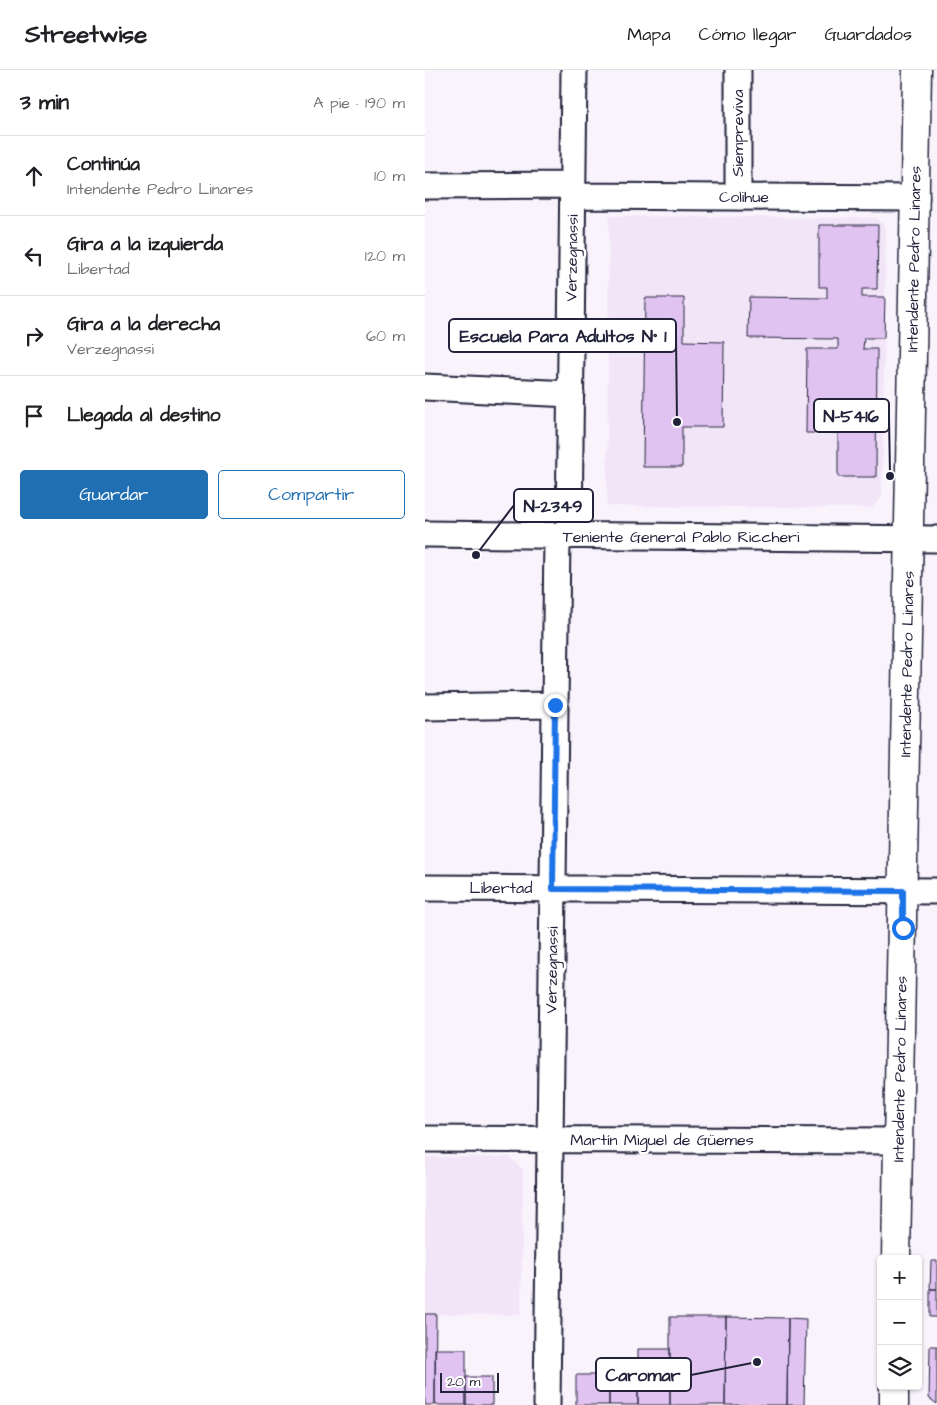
<!DOCTYPE html>
<html lang="es">
<head>
<meta charset="utf-8">
<style>
  body { margin:0; font-family:"Architects Daughter",sans-serif; background:#f2f2f2; color:#202124 }
  .controls { position:absolute; right:15px; bottom:15px; display:grid; overflow:hidden; border-radius:5px; box-shadow:0 1px 4px #0004 }
  .controls button { width:45px; height:45px; display:grid; place-items:center; padding:0; border:0; border-bottom:1px solid #e0e0e0; background:#fff; color:#202124; font:25px sans-serif }
  .scale { position:absolute; left:15px; bottom:12px; width:59px; box-sizing:border-box; padding-left:5px; border:2px solid #22223b; border-top:0; font-size:14px; line-height:18px; white-space:nowrap; color:#22223b; -webkit-text-stroke:4px #fff; paint-order:stroke }
  .stop { position:absolute; width:15px; height:15px; margin:-11px; border:4px solid #1a73e8; border-radius:50%; background:#fff }
  .stop.end { background:#1a73e8; border-color:#fff; box-shadow:0 1px 5px #0008 }
  .list { margin:0; padding:0; list-style:none }
  h2 { display:flex; justify-content:space-between; align-items:center; height:65px; margin:0; padding:0 20px; font-size:21px }
  h2 small { font-size:16px; font-weight:400; color:#757577 }
  .list li { display:grid; grid-template-columns:32px 1fr auto; gap:15px; align-items:center; box-sizing:border-box; height:80px; padding:0 20px; border-top:1px solid #e0e0e0 }
  .list b { display:block; font-size:19px; white-space:nowrap }
  .list p { margin:0; font-size:16px; white-space:nowrap; color:#757577 }
  .list em { font-size:16px; font-style:normal; color:#757577 }
  .actions { display:flex; gap:10px; padding:15px 20px }
  .actions a { flex:1; padding:11px 0; border:1px solid #1f6fb2; border-radius:5px; text-align:center; font-size:18px; color:#1f6fb2 }
  .actions .main { background:#1f6fb2; color:#fff }
  .icon { flex:none; width:28px; height:28px; fill:none; stroke:currentColor; stroke-width:2; stroke-linecap:round; stroke-linejoin:round }
  .map { position:relative; flex:none; width:512px; height:1335px; overflow:hidden }
  header { display:flex; align-items:center; gap:30px; box-sizing:border-box; height:70px; padding:0 25px; background:#fff; border-bottom:1px solid #e0e0e0 }
  header strong { font-size:24px }
  nav { display:flex; gap:28px; margin-inline-start:auto; font-size:18px }
  main { display:flex }
  aside { flex:1; background:#fff }
  .map>svg:first-child { display:block }
  .built { fill:#f2e5f8 }
  .building { fill:#e0c3f0; stroke:#22223b }
  .lines { fill:none; stroke-linecap:round; stroke-linejoin:round }
  .minor-casing { stroke:#22223b; stroke-width:29 }
  .major-casing { stroke:#22223b; stroke-width:31 }
  .minor { stroke:#fff; stroke-width:25 }
  .major { stroke:#fff; stroke-width:28 }
  .route { stroke:#1a73e8; stroke-width:6 }
  .labels { text-anchor:middle; dominant-baseline:central; stroke-width:5; stroke-linejoin:round; paint-order:stroke }
  .street-label { font-size:16px; fill:#22223b; stroke:#fff }
  .leader { fill:none; stroke:#22223b; stroke-width:2 }
  .callout-dot { fill:#22223b; stroke:#fff; stroke-width:2 }
  .callout { fill:#fff; stroke:#22223b; stroke-width:2 }
  .callout-label { font-size:18px; text-anchor:middle; font-weight:bold; fill:#22223b }
</style>
</head>
<body>
<header>
<strong>Streetwise</strong>
<nav><a>Mapa</a><a>Cómo llegar</a><a>Guardados</a></nav>
</header>
<main>
<aside>
<h2>3 min<small>A pie · 190 m</small></h2>
<ul class="list">
<li><svg class="icon" aria-label="ahead" viewBox="0 0 24 24"><path d="M12 20V5M6 11l6-6 6 6"/></svg><div><b>Continúa</b><p>Intendente Pedro Linares</p></div><em>10 m</em></li>
<li><svg class="icon" aria-label="left" viewBox="0 0 24 24"><path d="M17 20v-9H6M10 6l-5 5 5 5"/></svg><div><b>Gira a la izquierda</b><p>Libertad</p></div><em>120 m</em></li>
<li><svg class="icon" aria-label="right" viewBox="0 0 24 24"><path d="M7 20v-9h11M14 6l5 5-5 5"/></svg><div><b>Gira a la derecha</b><p>Verzegnassi</p></div><em>60 m</em></li>
<li><svg class="icon" aria-label="arrive" viewBox="0 0 24 24"><path d="M6 21V4h12l-3 4 3 4H6"/></svg><div><b>Llegada al destino</b></div></li>
</ul>
<div class="actions"><a class="main">Guardar</a><a>Compartir</a></div>
</aside>
<div class="map">
<svg width="512" height="1335" viewBox="0 0 512 1335">
  <rect width="100%" height="100%" fill="#f9f3fc"/>
  <filter id="ink" filterUnits="userSpaceOnUse"><feTurbulence type="fractalNoise" baseFrequency=".02" numOctaves="2"/><feDisplacementMap in="SourceGraphic" scale="10" xChannelSelector="R" yChannelSelector="G"/><feConvolveMatrix kernelMatrix="1 2 1 2 8 2 1 2 1" color-interpolation-filters="sRGB"/></filter>
  <g filter="url(#ink)">
    <path class="built" d="M184,146l268,2 9,10 -4,269 -10,11 -265,-2z
      M0,1087h84l14,13 -2,145 -96,-1z"/>
    <path class="building" d="M394,155h59l-1,64h-15v8h23l-1,41h-20l-1,11h14l-1,128h-38v-44h-32l1,-84h31v-10l-90,-1 1,-41 78,1v-11h-8z
      M220,228h39v43l40,1 -1,85h-41v40h-39z
      M506,1191h6v28h-7z
      M505,1219h7v28h-7z
      M0,1244h11l-1,91h-10z
      M245,1247h56l-1,88h-55z
      M301,1247l62,1 -1,87h-62z
      M363,1248l18,1 -2,86h-17z
      M505,1276h7v58l-8,-6z
      M10,1279h31v56h-31z
      M213,1279h32v56h-32z
      M151,1305h33v30h-33z
      M184,1305h29v30h-29z
      M41,1307h26v28h-26z"/>
    <g class="lines">
      <defs>
        <path id="minor" d="M0,116l148,-1
          M147,126l344,2
          M313,127v-127
          M0,317l146,7
          M0,464l512,5
          M144,466l5,-466
          M0,637l130,-2
          M0,818l512,3
          M0,1069l473,2
          M122,1335l10,-869"/>
        <path id="major" d="M471,1189l21,-1189
          M469,1335v-19"/>
      </defs>
      <use href="#minor" class="minor-casing"/>
      <use href="#major" class="major-casing"/>
      <use href="#minor" class="minor"/>
      <use href="#major" class="major"/>
    </g>
  </g>
  <g class="lines" filter="url(#ink)">
    <path class="route" d="M130,635l-2,184 350,2v37"/>
  </g>
  <g class="labels">
    <g class="street-label">
      <text transform="translate(313 63) rotate(-90)">Siempreviva</text>
      <text x="319" y="127">Colihue</text>
      <text transform="translate(147 188) rotate(-89)">Verzegnassi</text>
      <text transform="translate(489 189) rotate(-89)">Intendente Pedro Linares</text>
      <text x="256" y="467">Teniente General Pablo Riccheri</text>
      <text transform="translate(482 594) rotate(-89)">Intendente Pedro Linares</text>
      <text x="76" y="818">Libertad</text>
      <text transform="translate(127 900) rotate(-89)">Verzegnassi</text>
      <text transform="translate(475 999) rotate(-89)">Intendente Pedro Linares</text>
      <text x="237" y="1070">Martín Miguel de Güemes</text>
    </g>
  </g>
  <path class="leader" d="M252 352L251 266M465 406L464 346M51 485L89 435M332 1292L266 1305"/>
  <g class="callout-dot">
    <circle cx="252" cy="352" r="5"/>
    <circle cx="465" cy="406" r="5"/>
    <circle cx="51" cy="485" r="5"/>
    <circle cx="332" cy="1292" r="5"/>
  </g>
  <g class="callout">
    <rect x="24" y="249" width="227" height="33" rx="5"/>
    <rect x="389" y="329" width="75" height="33" rx="5"/>
    <rect x="89" y="419" width="79" height="33" rx="5"/>
    <rect x="171" y="1288" width="95" height="33" rx="5"/>
  </g>
  <g class="callout-label">
    <text x="138" y="272">Escuela Para Adultos N° 1</text>
    <text x="426" y="352">N-5416</text>
    <text x="128" y="442">N-2349</text>
    <text x="218" y="1311">Caromar</text>
  </g>
</svg>
<div class="controls">
<button>+</button>
<button>−</button>
<button><svg class="icon" aria-label="layers" viewBox="0 0 24 24"><path d="M12 4l9 5-9 5-9-5zM3 14l9 5 9-5"/></svg></button>
</div>
<div class="scale">20 m</div>
<div class="stop" style="left:478px;top:858px"></div>
<div class="stop end" style="left:130px;top:635px"></div>
</div>
</main>
</body>
</html>
